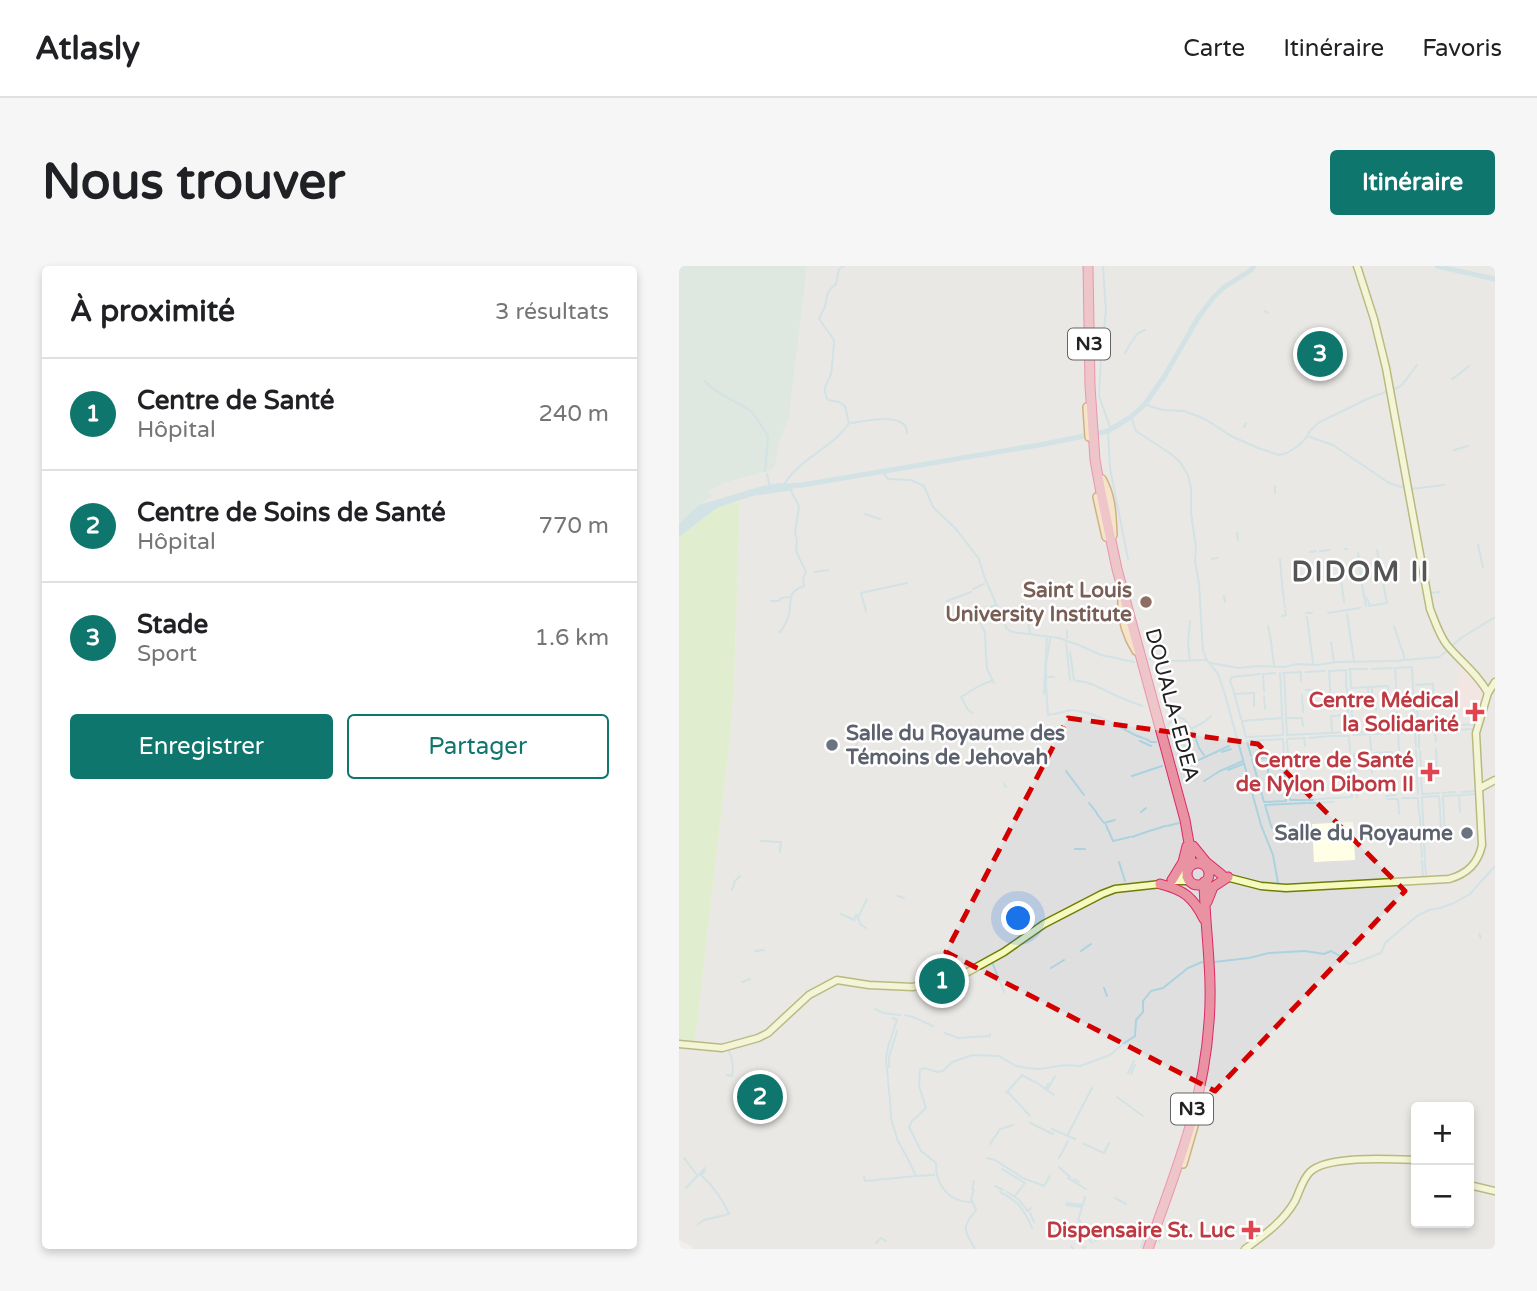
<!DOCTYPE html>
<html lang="fr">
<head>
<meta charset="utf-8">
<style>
  body { margin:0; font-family:"Varela Round",sans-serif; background:#f6f6f6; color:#202124 }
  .controls { position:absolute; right:21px; bottom:21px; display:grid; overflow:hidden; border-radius:7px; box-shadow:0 4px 10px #0003 }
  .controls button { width:63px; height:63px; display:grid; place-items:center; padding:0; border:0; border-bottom:2px solid #e0e0e0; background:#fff; color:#202124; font:35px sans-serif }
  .you { position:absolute; left:340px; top:653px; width:24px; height:24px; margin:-18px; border:5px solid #fff; border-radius:50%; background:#1a73e8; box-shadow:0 0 0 10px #1a73e833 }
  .badge { display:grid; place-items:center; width:46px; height:46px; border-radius:50%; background:#0f766e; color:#fff; font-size:23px; font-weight:700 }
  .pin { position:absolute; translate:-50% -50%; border:4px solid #fff; box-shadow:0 2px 7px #0006 }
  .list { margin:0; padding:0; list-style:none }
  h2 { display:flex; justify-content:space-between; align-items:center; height:91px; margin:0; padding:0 28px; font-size:30px }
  h2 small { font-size:23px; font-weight:400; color:#757577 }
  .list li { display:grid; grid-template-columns:46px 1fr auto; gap:21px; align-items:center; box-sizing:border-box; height:112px; padding:0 28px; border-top:2px solid #e0e0e0 }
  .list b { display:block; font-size:26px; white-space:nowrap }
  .list p { margin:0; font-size:23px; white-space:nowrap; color:#757577 }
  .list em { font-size:23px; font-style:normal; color:#757577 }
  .actions { display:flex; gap:14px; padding:21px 28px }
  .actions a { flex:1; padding:16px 0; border:2px solid #0f766e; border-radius:7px; text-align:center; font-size:24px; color:#0f766e }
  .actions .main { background:#0f766e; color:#fff }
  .map { position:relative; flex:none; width:816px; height:983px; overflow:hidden; border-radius:7px }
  header { display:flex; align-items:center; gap:42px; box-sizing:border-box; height:98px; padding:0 35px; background:#fff; border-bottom:2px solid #e0e0e0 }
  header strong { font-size:33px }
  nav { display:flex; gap:38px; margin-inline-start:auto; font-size:24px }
  .intro { display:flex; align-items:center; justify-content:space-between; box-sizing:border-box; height:168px; padding:0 42px }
  h1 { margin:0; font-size:49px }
  .button { padding:18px 32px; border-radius:7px; background:#0f766e; color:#fff; font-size:24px; font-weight:700 }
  main { display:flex; gap:42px; padding:0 42px }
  aside { flex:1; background:#fff; border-radius:7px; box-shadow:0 4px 10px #0003 }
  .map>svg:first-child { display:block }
  .residential { fill:#e0dfdf; fill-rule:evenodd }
  .commercial { fill:#f2dad9 }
  .education { fill:#ffffe5 }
  .grass { fill:#cdebb0 }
  .wetland { fill:#c6e0d4 }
  .pitch { fill:#88e0be }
  .water { fill:#aad3df }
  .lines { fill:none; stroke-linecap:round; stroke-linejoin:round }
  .stream { stroke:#aad3df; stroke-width:2 }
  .river { stroke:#aad3df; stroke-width:5 }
  .secondary-casing { stroke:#707d05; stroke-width:9 }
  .primary-casing { stroke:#a06b00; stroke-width:10 }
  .highway-casing { stroke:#dc2a67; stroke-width:11 }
  .secondary { stroke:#f7fabf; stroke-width:6 }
  .primary { stroke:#fcd6a4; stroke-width:7 }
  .highway { stroke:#e892a2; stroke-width:9 }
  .marked { fill:none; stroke:#d40000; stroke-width:5; stroke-dasharray:14 9; stroke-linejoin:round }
  .education-dot { fill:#8d6e63; stroke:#fff; stroke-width:2.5 }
  .health-dot { fill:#e0444e; stroke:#fff; stroke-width:2.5 }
  .worship-dot { fill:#6b7280; stroke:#fff; stroke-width:2.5 }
  .labels { text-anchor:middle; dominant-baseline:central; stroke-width:5; stroke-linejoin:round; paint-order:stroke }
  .shield { fill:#fff; stroke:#646464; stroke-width:2 }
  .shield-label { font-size:19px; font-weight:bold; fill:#222 }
  .education-label { font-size:21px; font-weight:bold; fill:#785e54; stroke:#fff; text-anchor:end }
  .health-label { font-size:21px; font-weight:bold; fill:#be3a42; stroke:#fff; text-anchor:end }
  .street-label { font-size:21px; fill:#222; stroke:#fff }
  .worship-label { font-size:21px; font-weight:bold; fill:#5b616d; stroke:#fff; text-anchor:start }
  .district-label { font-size:28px; font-weight:bold; letter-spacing:2px; fill:#555; stroke:#fff }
</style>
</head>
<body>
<header>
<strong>Atlasly</strong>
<nav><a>Carte</a><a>Itinéraire</a><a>Favoris</a></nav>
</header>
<div class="intro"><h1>Nous trouver</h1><a class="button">Itinéraire</a></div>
<main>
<aside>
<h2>À proximité<small>3 résultats</small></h2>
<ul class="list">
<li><span class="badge">1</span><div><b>Centre de Santé</b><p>Hôpital</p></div><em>240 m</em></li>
<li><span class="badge">2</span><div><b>Centre de Soins de Santé</b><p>Hôpital</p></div><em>770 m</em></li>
<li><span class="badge">3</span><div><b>Stade</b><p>Sport</p></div><em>1.6 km</em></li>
</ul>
<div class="actions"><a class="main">Enregistrer</a><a>Partager</a></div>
</aside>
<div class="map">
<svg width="816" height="983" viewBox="0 0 816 983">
  <rect width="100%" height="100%" fill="#f2efe9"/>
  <path class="residential" d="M128,0h688v983h-802l-1,-3 -13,-6v-200l16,1 36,-312 3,-44 6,-184 13,-5 40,-6 -31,-4 -63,19 12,-9 -2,-5 15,-8 47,-13 4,-4 4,-23 10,-26zM737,841h53v116h-53z"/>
  <path class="commercial" d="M780,396l31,32 -5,13 -27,1z"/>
  <path class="education" d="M674,556l2,38 -41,2 -2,-38z"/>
  <path class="grass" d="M61,235l-6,184 -3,44 -36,313 -16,-2v-503l38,-29z"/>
  <path class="wetland" d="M0,0h128l-18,151 -10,26 -4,23 -4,4 -47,13 -15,8 2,5 -32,28z"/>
  <path class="pitch" d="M660,77l1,22 -38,1 -1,-22z"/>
  <path class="water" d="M102,217l14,7 -42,6 -36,12 -38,29v-13l20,-19 63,-19z"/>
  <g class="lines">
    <path class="stream" d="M424,0l3,45 -5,45 -2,40 12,34
      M586,45l3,2
      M454,74l5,-7 7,-3
      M446,87l7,-12
      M776,111l14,-11
      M773,113l2,-1
      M26,115c11,13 29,19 43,28 8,6 14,18 20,27l-3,35
      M723,119l15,-20
      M715,123l7,-3
      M466,138l7,3 11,3 21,1 21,8 26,17 27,12 21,7 8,-2 11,-7 9,-9 3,-6 8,-8 49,-24 21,-8
      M452,151l5,14 35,23 9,8 8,13 3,13v25l5,35 -1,13 4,23 4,67 4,9 11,14 6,17 37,134 12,30 5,28
      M172,157c15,-2 56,-12 56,10
      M565,161l2,-4
      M429,165l2,37 18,91
      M631,171l23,8 56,38 16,5
      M775,184l14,-4
      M206,204v5l3,4 23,1 13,6 9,21 23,22 23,30 5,17 23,53 5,3 47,6 22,8 20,9 33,7
      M88,208l3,13
      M105,219c15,-27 48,-36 65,-62l-4,-17 -6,-4 -11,-2c-7,-14 -1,-14 3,-26 1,-6 3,-28 3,-34l-15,-21c1,-3 3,-7 5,-10 5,-12 -1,-15 12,-25l3,-15 5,-3
      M596,220v7
      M732,223l33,-4
      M415,237l1,4
      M186,248l15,5
      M558,267l1,7
      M799,279l5,22
      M666,283h2
      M641,285l9,-1
      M631,286l6,-1
      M679,287l4,31 4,22
      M533,293l5,-1
      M601,293l2,24
      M660,297l5,39
      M136,306l13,-2
      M603,319l2,15
      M294,323l11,-5
      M751,327l10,-1
      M545,330l1,6
      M688,332l3,8
      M92,335h8l2,-3 8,-1
      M268,335l24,-9
      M605,336l1,5
      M690,340l18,-3 -10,-53
      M347,341l4,27
      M187,345l-5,-18 46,-10
      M627,347h6
      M649,347l32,-5
      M668,348l7,47
      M603,350l4,-1 -1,-5
      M628,351l6,46
      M758,354l8,17
      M511,355l-2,22 2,18
      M589,360l3,15
      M715,360l7,22
      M100,366l2,-1c3,-5 7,-11 8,-17 3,-15 -2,-22 15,-28l-1,-8 3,-6 -10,-21 1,-11 -2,-7 4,-27 -8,-15
      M371,371c0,10 -3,18 -4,28 -1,16 1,34 2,50l16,-3
      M388,372v-7
      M592,376l3,23
      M652,376l3,20
      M387,377l4,37
      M773,380l9,-8 34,-21
      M723,383l3,11
      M391,386l4,28 9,2
      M307,389l-1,-23 -7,-13 8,-7 -1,-2 10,-5
      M307,389l1,14 7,14
      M470,393l23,2 34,-1
      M532,397l27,5 20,-2 26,1 13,-3 20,1 20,-3 57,-1 45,-4 9,-7
      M716,402l17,-1 3,61
      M716,402l1,16
      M670,403h18
      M693,403l20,-1
      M667,404v17
      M671,404l1,16
      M622,406v9
      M627,406l19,-1
      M601,407l1,17
      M604,407l18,-1
      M605,407l1,16
      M584,408l1,17
      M586,408l10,-1
      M369,411h6
      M406,416l9,3
      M737,419l17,-1 1,25h9
      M417,420l23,11 23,9
      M717,420l1,21
      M651,421l-1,-16 17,-1
      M668,422l1,25
      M672,422l37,-2 1,12h4v11
      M689,422l1,18
      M693,422v12h4v10
      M651,423l1,17
      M627,424h16l1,12h4v6
      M606,425l1,25
      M555,426l-4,-11 2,-4 28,-3
      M365,428l3,-58
      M555,428l20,-1v13
      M623,429l1,17
      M556,430l6,23
      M585,430l1,13
      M672,433l1,13
      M738,439l1,22
      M387,445l9,-1
      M398,445c20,2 40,15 58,24 7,3 11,3 16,7h5
      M718,446l1,15
      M294,447l-5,-3 -7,-13 18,-11 14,-6
      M713,447v8
      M669,449l1,16
      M673,449l1,15
      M607,452h16l1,8
      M607,453l1,15
      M563,455l40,-3
      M563,456l4,16
      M489,458l10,-7 6,2 8,10
      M514,462l11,-6 7,-6
      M739,462l57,-4
      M514,465l6,17 5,7
      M759,465l36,-2
      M674,466l61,-3
      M756,466l1,9
      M653,467l-1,-17 17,-1
      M719,467l1,17
      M608,469l62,-3
      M674,469l62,-3 1,15
      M653,470h17
      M670,470l1,15
      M569,471l35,-2 -2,-43
      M691,471l1,13
      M625,472l1,8
      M630,472l21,-2
      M608,473l18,-1
      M587,474l17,-1
      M604,474l1,16
      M608,474l1,15
      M461,475l11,5
      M177,481l2,-7
      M740,482v-16l17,-1
      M757,483l1,25
      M737,484l1,26
      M720,485l1,14
      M741,485l1,23
      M543,486l9,-3
      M692,487l1,20
      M695,487l18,-1v12h4l1,5
      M671,488l1,24
      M572,490l-4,-15 17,-1
      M588,492l16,-1
      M589,492v17
      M609,492l1,24
      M573,493l12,43 22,-1 -2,-44
      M574,493l13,-1
      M507,500l43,-20
      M549,504l15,-6
      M387,505l18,24
      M453,510l30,-10
      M738,511l1,17
      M742,511l1,16
      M677,512l-2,-24 17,-1
      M672,514l1,16
      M525,515l16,-10 23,-10
      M677,515l1,16
      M610,517l1,17
      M325,518l2,3
      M782,526l16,-1
      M763,527l13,-1
      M743,528l17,-1
      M782,529l16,-1
      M707,530l10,-1
      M760,530l2,31
      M764,530l2,40h9
      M764,530l17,-1
      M780,530l1,16
      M743,531l2,43
      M744,531l15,-1
      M654,532l19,-1
      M723,532h16
      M739,532l1,16
      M708,533h10
      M719,533l1,15
      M611,534h16
      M629,534l24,-2
      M410,537l8,10
      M629,537l26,-1
      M462,546l5,-4
      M418,548l7,9 11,-3
      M741,550l1,25
      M591,556l-5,-17 41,-2
      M591,557l2,5
      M427,559l7,16 17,-4
      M488,560l12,-3
      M474,564l12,-4
      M453,571l20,-7
      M746,571l9,-1
      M82,575l20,1 -1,10
      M745,576l1,17
      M742,577l1,14
      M396,583h10
      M743,595l1,16
      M746,595l1,16
      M440,596l6,19
      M53,624l3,-9 5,-5
      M219,630l6,2
      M162,648l13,6 2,-5 3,1 8,-17
      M178,650l4,9 5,3
      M800,668l2,4
      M76,685l9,-1
      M402,685l10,-7
      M313,696l12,30
      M535,696l35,-4 20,-5 36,-2 19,3 7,-3 9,5 9,8 6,-1 26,-10 5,-11 31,-26 12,-6 11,-2 14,-5 16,-9 25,-28
      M372,702l13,-8
      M63,716l8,-3
      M425,722l3,8
      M196,743l9,4 16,2
      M226,749l8,2 20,9
      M266,767l13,5 32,-2v-2
      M207,792l2,-11 9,-27 -4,-2
      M207,794l2,19
      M210,801v-10l8,-26
      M449,807l6,-12
      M452,808l4,-9
      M48,809l5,1c2,-10 0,-20 -5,-28
      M209,815l2,19
      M360,818l6,5 3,-5
      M328,825l23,25
      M327,827l16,-18 15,8
      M375,829l-7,-5 8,-14
      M438,831l14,10
      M211,836l1,17 6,19
      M453,842l3,2
      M457,845l7,5
      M351,857l23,11
      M373,863l23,10
      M388,870l25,-48
      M218,873l8,15
      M311,878l10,-15 13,-4
      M405,878l20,9 5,-10
      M5,892l13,17
      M308,892l8,2 28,18 21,8 6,-10
      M380,892l9,-17
      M380,901l11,10
      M323,903l23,14 -10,13
      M185,910l1,5 51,-5 -10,-21
      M238,910l17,-1
      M389,912l18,11
      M395,913l5,3
      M295,915l-2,8 2,1 -3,8 5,12c-15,19 -12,19 -1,39
      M316,920l8,4
      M7,922l19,-20
      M321,926c18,9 24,17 32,36
      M328,926l11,7 10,12 3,-3
      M436,932l11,6
      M293,936c-22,1 -37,-17 -36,-39l-15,-12 -12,-24 3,-6 14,-13 -7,-22 1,-16 4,-2 14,4 5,-1 9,-9 21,-7 26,1 17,10 10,2 14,1 25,-4 15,1 30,-11 13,-11 12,-8 1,-16 7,-8v-11l8,-10 12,-3 25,-20 14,-6
      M388,937l16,2 2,-8
      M387,939l16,2 -4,13 2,1 2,9 10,13
      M351,947l4,9
      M19,958l6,-4 25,-6c-7,-16 -16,-28 -28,-39l4,-4
      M481,962l1,-3
      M204,973l3,2
      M416,975l7,-6
      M480,976l3,-9
      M197,977l5,-5
      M392,980l2,3
      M462,981l6,-15
      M404,982l2,-1"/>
    <path class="river" d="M758,0l58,13
      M103,220l20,-1 243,-41 63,-13 23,-14 14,-13 19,-27 34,-59 15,-20 10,-10 28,-18 3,-4"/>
    <defs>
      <path id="secondary" d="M678,0l17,53 12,49 44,241c5,12 9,26 17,36 14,17 31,29 41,48
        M801,522l15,-8
        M547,611l35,9 25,2 163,-9c18,-5 29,-15 33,-34l-6,-112 12,-40 7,-11
        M492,614l16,-8
        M496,615h15
        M0,778l43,4 36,-10 10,-5 41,-38 28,-15 32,5 44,2 7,-2 17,-8 16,1 13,-5 38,-21 40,-28 58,-30 13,-5 46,-5
        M790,919l26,6
        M566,983c19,-14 38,-27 50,-48 5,-10 7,-21 15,-29 17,-17 82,-13 106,-12"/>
      <path id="primary" d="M408,141l2,30
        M423,213c10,18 10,36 11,56
        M418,231l9,40
        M443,334c-1,18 4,35 14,51
        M504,898l15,-52"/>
      <path id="highway" d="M409,0l2,120 5,74 6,33 16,76 68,251 5,29 1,16
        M514,580l13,16 16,13
        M508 608a11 11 0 1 1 22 0a11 11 0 1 1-22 0Z
        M493,614l11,-18 4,-16
        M481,618c24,6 33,13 44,35
        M528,636l6,-15 15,-10
        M469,983c27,-76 56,-146 61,-227 4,-47 -4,-93 -5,-140"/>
    </defs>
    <use href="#secondary" class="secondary-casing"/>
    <use href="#primary" class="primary-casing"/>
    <use href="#highway" class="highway-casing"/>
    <use href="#secondary" class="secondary"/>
    <use href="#primary" class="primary"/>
    <use href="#highway" class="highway"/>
  </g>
  <path d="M0 0H816V983H0ZM389,452l190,26 147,147 -190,200 -269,-139z" fill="#f2efe9" fill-opacity=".55" fill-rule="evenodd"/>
  <path class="marked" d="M389,452l190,26 147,147 -190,200 -269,-139z"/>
  <circle class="education-dot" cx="467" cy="336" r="7"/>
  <g class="health-dot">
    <path d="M792.5 435.5h7v7h7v7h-7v7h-7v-7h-7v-7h7z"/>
    <path d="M747.5 495.5h7v7h7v7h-7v7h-7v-7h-7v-7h7z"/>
    <path d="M568.5 953.5h7v7h7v7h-7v7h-7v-7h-7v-7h7z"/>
  </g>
  <g class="worship-dot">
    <circle cx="153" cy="479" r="7"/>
    <circle cx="788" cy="567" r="7"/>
  </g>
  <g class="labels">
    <g class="shield">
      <rect x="389" y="62.5" width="42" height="31" rx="5"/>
      <rect x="492" y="827.5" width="42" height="31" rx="5"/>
    </g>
    <g class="shield-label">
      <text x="410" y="78">N3</text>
      <text x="513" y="843">N3</text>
    </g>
    <g class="education-label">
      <text x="453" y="324">Saint Louis<tspan x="453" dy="24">University Institute</tspan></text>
    </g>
    <g class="health-label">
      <text x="780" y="434">Centre Médical<tspan x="780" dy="24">la Solidarité</tspan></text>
      <text x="735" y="494">Centre de Santé<tspan x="735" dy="24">de Nylon Dibom II</tspan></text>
      <text x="556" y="964">Dispensaire St. Luc</text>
    </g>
    <g class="street-label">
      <text transform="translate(493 439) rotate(75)">DOUALA-EDEA</text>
    </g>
    <g class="worship-label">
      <text x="167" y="467">Salle du Royaume des<tspan x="167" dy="24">Témoins de Jehovah</tspan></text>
      <text x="774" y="567" text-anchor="end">Salle du Royaume</text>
    </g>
    <g class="district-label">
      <text x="682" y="306">DIDOM II</text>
    </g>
  </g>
</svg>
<div class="controls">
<button>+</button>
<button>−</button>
</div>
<div class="you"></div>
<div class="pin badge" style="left:263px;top:715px">1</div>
<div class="pin badge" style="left:81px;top:831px">2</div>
<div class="pin badge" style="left:641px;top:88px">3</div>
</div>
</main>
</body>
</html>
